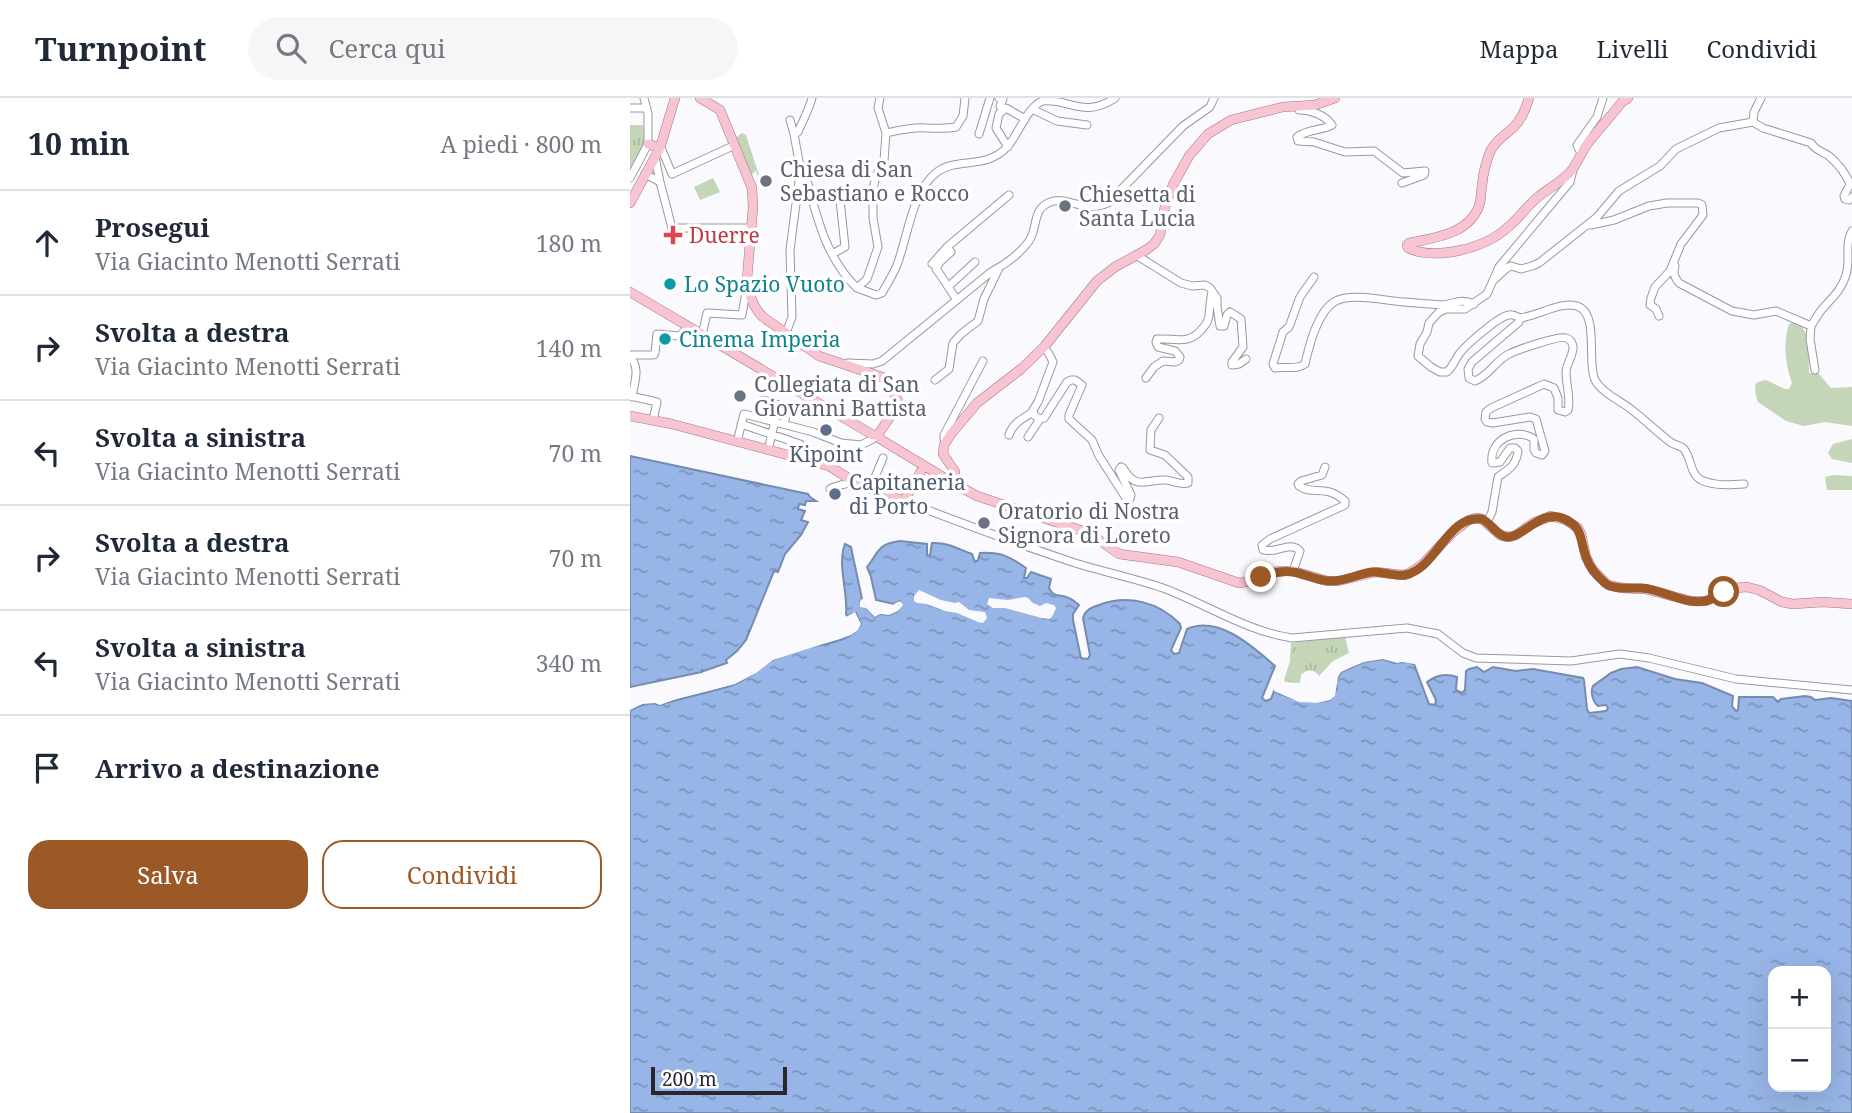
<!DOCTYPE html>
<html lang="it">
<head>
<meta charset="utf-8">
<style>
  body { margin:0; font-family:"Noto Serif",serif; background:#f6f6f7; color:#1f2937 }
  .controls { position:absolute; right:21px; bottom:21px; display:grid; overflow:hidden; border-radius:14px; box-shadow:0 7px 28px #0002 }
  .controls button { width:63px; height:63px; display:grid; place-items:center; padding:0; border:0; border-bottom:2px solid #e0e1e3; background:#fff; color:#1f2937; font:35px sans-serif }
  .scale { position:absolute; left:21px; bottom:18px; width:136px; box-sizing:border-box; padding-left:7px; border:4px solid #28282c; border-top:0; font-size:19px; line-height:24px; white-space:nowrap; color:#28282c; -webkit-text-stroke:5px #fff; paint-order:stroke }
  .stop { position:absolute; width:21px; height:21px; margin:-16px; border:5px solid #9c5928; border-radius:50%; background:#fff }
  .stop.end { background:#9c5928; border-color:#fff; box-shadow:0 2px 7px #0008 }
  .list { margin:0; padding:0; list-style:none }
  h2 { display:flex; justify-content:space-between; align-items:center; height:91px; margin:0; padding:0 28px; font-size:30px }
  h2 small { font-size:23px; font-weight:400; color:#747a83 }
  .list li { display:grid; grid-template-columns:46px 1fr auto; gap:21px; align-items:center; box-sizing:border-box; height:105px; padding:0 28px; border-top:2px solid #e0e1e3 }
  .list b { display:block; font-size:26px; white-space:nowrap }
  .list p { margin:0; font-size:23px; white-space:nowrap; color:#747a83 }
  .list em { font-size:23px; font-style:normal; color:#747a83 }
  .actions { display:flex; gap:14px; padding:21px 28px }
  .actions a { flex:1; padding:16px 0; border:2px solid #9c5928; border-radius:21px; text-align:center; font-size:24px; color:#9c5928 }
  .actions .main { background:#9c5928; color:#fff }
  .icon { flex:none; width:38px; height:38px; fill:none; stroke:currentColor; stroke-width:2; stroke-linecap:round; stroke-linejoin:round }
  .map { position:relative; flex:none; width:1222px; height:1015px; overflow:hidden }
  header { display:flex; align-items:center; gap:42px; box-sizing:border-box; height:98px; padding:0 35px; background:#fff; border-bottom:2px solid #e0e1e3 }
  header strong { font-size:33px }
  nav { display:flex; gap:38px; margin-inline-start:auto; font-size:24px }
  .search { width:490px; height:63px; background:#f6f6f7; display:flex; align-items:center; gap:18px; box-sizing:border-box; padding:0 24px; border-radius:38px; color:#747a83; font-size:26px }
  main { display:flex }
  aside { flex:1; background:#fff }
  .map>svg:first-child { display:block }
  .green { fill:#c4d6b7 }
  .park { fill:url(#park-tufts) }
  .water { fill:url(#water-ripples); stroke:#768bae; stroke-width:2; fill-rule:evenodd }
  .pier { fill:#f9f9fe }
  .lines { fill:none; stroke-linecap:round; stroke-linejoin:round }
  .minor-casing { stroke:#9898a3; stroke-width:9 }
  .major-casing { stroke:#ab7484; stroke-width:10 }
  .minor { stroke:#fff; stroke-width:7 }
  .major { stroke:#f7c4d2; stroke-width:9 }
  .route { stroke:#9c5928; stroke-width:9 }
  .worship-dot { fill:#6b7280; stroke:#fff; stroke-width:2.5 }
  .health-dot { fill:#e0444e; stroke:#fff; stroke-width:2.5 }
  .culture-dot { fill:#0f9aa8; stroke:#fff; stroke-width:2.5 }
  .service-dot { fill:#5c6f8a; stroke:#fff; stroke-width:2.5 }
  .labels { text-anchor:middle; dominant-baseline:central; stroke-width:7; stroke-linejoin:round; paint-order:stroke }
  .worship-label { font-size:21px; fill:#5b616d; stroke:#fff; text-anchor:start }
  .health-label { font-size:21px; fill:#be3a42; stroke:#fff; text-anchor:start }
  .culture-label { font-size:21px; fill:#0d838f; stroke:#fff; text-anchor:start }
  .service-label { font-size:21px; fill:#4e5e75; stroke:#fff }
</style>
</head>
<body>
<header>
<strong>Turnpoint</strong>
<div class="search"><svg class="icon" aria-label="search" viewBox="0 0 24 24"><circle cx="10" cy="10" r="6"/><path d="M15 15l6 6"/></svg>Cerca qui</div>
<nav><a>Mappa</a><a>Livelli</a><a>Condividi</a></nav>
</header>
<main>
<aside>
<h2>10 min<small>A piedi · 800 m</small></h2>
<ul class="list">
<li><svg class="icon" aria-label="ahead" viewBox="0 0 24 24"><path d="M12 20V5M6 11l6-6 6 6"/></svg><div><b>Prosegui</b><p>Via Giacinto Menotti Serrati</p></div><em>180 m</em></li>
<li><svg class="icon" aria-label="right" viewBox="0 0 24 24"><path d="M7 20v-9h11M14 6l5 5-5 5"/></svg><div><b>Svolta a destra</b><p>Via Giacinto Menotti Serrati</p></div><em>140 m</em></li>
<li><svg class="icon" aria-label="left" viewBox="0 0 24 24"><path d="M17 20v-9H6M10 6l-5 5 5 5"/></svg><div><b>Svolta a sinistra</b><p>Via Giacinto Menotti Serrati</p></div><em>70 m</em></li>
<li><svg class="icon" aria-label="right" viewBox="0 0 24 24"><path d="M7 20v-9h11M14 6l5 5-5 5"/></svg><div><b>Svolta a destra</b><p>Via Giacinto Menotti Serrati</p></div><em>70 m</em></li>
<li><svg class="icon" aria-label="left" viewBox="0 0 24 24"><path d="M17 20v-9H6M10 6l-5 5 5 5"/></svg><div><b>Svolta a sinistra</b><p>Via Giacinto Menotti Serrati</p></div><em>340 m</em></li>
<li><svg class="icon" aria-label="arrive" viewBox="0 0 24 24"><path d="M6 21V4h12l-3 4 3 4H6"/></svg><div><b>Arrivo a destinazione</b></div></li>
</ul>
<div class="actions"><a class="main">Salva</a><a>Condividi</a></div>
</aside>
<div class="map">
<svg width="1222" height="1015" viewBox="0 0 1222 1015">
  <defs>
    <pattern id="park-tufts" width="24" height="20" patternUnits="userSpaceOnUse" patternTransform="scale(1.75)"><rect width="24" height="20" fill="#c4d6b7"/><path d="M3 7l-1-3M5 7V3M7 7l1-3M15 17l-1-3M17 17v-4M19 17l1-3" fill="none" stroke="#a8b89e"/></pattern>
    <pattern id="water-ripples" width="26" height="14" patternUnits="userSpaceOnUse" patternTransform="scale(1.75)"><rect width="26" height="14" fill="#97b5e6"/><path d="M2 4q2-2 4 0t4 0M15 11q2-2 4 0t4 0" fill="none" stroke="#7b93bb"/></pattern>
  </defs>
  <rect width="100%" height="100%" fill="#f9f9fe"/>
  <path class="green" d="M112,35l4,2 13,40h-2l-1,-5 -2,3 -4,2 -16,-36z
    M83,80l7,14 -20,8 -6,-13z
    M1164,224c19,7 14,33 15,51h9l13,15 21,-1v39l-27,-4 -21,4 -18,-5 -28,-19 -2,-6 -1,-11 3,-3 8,-2 19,9h4l3,-6c-7,-19 -9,-39 -3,-59z
    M1222,341v24l-20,-4 -4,-6 5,-9z
    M1204,377l18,1v14h-25l-2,-13z"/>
  <path class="park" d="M0,27h13l2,19 -15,30z
    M715,539l4,16 -16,8 -14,15c-5,-7 -12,-7 -18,-1l-1,8 -15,-1 -1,-2 6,-19 1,-18z"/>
  <path class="water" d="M0,358l178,38 2,3 6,4h-10l-1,4 -6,-1 -1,5 7,2 -4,9 7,2 -7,13 -16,19 -7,18 -4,-1 -28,69 -9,11 -11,9 1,3 -23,8 -2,-1v2l-72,15z
    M270,443l27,3v11l1,1 2,-1 2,-12c16,-1 26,6 40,11l3,8 3,-2 2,-7c21,-1 29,3 46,15l-2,10h3l4,-6 20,7 -2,9c5,10 8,6 17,9 5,1 9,5 13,8l-6,9v6l8,38 7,1 2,-4 -7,-37c3,-9 8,-10 16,-13 29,-11 60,-3 81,19l1,4 -10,22 3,4 5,-1 8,-24c32,-14 66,18 88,37l-13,32 4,3 5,-2 3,-8c20,9 34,14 56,9l7,-11 -1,-7 5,-10 23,-10 19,-3 11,4 12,-1 8,2 15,40 6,1 1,-5 -9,-18c9,-7 19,-9 30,-5l-1,13 6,3 3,-3 1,-19 3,-2 8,-2 7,5 9,-5 23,4 17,-2 50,9 1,2 3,29 2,4 17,-2 2,-3 -2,-3 -8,1c-5,-4 -8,-14 -5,-20l18,-13 10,-4 16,-2 38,12 27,4 31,13 -1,10 4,5 2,-1 1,-13h34l5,5 3,-3 24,-3 6,1 4,3 16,-2 21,3v412h-1222v-403c10,-4 19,-9 30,-5 24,-8 49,-12 73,-20 14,-5 24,-14 36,-23 7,-5 21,-8 30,-12 19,-7 51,-5 62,-26l-5,-11 -9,3 -1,-2c2,-23 -9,-49 -1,-70l6,3 11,52 -2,2 15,16 5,-3 9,1 9,-4 2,-10 -6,3 -18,-4 -5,-23 -4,-10c12,-15 10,-23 33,-26zM1143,873h53v116h-53z"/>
  <path class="pier" d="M289,492l22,10 14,3 4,-1 10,8 16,2 2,6 -4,5 -5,-1 -21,-9 -12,-2 -18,-7 -10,-1 -3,-2v-5z
    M395,499l3,1 5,5 7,3 6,-3 8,2 2,3 -3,7 -3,4 -8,-1 -37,-10h-12l-6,-4 2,-6 19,2z
    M232,501l3,2 -1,3 12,9 3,-3 9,1 8,-3 3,-3 -6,2 1,-3 6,-3 3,4 -5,6 -9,4 -9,-1 -5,3 -9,-9 -6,-1v-6z
    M225,514l6,12 -3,6 -7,5 -78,25 -17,13 -21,11 -59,15 -16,6 -5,-2 -13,1 -12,6v-4l12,-5 13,-2 5,2 15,-6 59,-14 20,-11 18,-14 77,-24 8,-8 -3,-7 -4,2 -6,-1z
    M754,558l13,4 10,-1 10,4 -3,1 -12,-2 -5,1 -14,-4 -19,3 -12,5 -11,5 -3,5 -3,19 -5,4 -13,3 -18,-1 -25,-11 1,-3 19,9 11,2 12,1 11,-3 4,-3 1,-15 6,-10 24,-10z"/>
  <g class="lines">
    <defs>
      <path id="minor" d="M369,0l4,1 -3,7 2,5
        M0,10h17
        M402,11l25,12 30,4
        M669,12c12,0 26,5 33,15 -11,6 -22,3 -35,12l1,4 16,1 31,10 29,-1 29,22 22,-2 -1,4 -22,8
        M160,22l4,14 7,38
        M1123,24l10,6 48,15c5,8 11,8 18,13 8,7 17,18 21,28l-6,12 1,3 4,1 3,-3
        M256,35c14,-3 27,-6 41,-5 10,0 19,1 29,-1l7,-11 2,-18
        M164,36l4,-2c5,-12 11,-22 14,-34
        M349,36l11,-36
        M378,49l-12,-19 3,-14 7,-6 19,11
        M30,50l2,2 10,24 63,-29
        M951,56l-4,-9 20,-28 6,-19
        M15,76l15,8 -5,-25
        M0,80l18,-34v-30l-4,-16
        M30,84l12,46h80
        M961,127l23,-5 35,-14 18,-3h31l4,2 1,10 -22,29 -11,27 -15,16 -4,11 -1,7 6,4 3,7
        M317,149l4,5 -11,10 -4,7c8,10 13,20 21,31
        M202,156l13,-7 -6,-56
        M506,157l45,28 11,3 13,-1 5,3 7,10v8l3,20h4l3,-11 3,-3 11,7 2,28 -11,15v3l7,-1 7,-5
        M302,166l15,-17 62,-52
        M1045,168c-2,8 -1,10 4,17l53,28 22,4 22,-4 35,15 -1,13 5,31
        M684,179l-14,20 -11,30 -6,5 -10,32 2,4c10,-2 22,2 30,-4 4,-18 12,-51 29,-62 16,-10 52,-1 70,0 12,1 25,2 38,3 13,-1 18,-7 32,-1
        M864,182l13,-12 4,-2 10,3 11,-3 7,-3 58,-46 22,-26 41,-25 16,-17 43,-21 34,-6 1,-10 7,-14
        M318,189l27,-25
        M227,190l19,7 6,-2c5,-9 11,-18 15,-28 11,-29 15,-74 40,-93 20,-15 49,-2 70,-25 11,-11 20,-41 36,-46 25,-3 41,18 72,-3
        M890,220c18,-2 46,-20 61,-10 17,11 6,55 14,72 7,13 26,21 37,30 13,10 24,21 37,31 4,4 10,4 14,7 9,9 6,25 18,32 13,6 29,5 43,4
        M1181,228c4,-6 8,-14 13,-19 9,-10 18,-18 22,-32 5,-15 -2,-31 6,-44
        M156,235l6,-16 -2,-67 10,-77h5c11,41 20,84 52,115l10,-9 11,-32 -5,-29v-29l3,-13 8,-15 2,-28 -8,-25 2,-10
        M72,237l5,-22 35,2 5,-29
        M414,249l5,7 4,8 -15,40 -5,8 1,5 6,4 4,-1 23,-36 4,-2h4l7,5 -13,30v4l23,21 7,16 27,42 4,1 1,-4 -12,-25 2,-3 2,1c13,23 23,11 43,12 8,1 15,5 22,3v-6l-23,-22 -15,-5 1,-20 8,-12
        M0,257h24l1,-2 2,-19 23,2 4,-5
        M0,259c11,11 4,26 2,40
        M218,265l25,1 9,-3 109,-89c15,-8 28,-17 38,-31 9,-13 3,-30 19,-38 18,-9 35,11 60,0l75,-77 27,-19 4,-9
        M516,280l8,-11 9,-6 12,1 4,-2 1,-3 -5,-6 -17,-4 -2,-5 1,-3c17,-1 32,6 44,-9 4,-4 8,-9 8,-15 1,-8 1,-14 3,-23
        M305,282l14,-11 4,-26 8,-9 17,-13 6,-22 15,-31
        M0,298l27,6 -4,18
        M127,319l6,-17 25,8 -4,16
        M111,326l59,20 -3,14
        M379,337c3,-11 14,-17 24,-23
        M398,339l12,-18
        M316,343l-2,-2v-4l39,-74
        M107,344l7,-28 69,18 28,11 20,2 12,-6
        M138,352l7,-29
        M200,391c7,-4 15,-4 23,-8
        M240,391l13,-31
        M274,403c57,22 114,43 171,62 29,9 59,15 88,25 43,16 83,43 129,50l115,-10 31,6 25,19 13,5 95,3 49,-7 29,4 87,21 116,11
        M857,424l5,-10 6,-35c11,-8 18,-11 20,-26l-3,-3h-5l-10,14 -8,1c-3,-24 25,-36 42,-24v11l2,3 6,2 3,-4 -9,-32 -6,-2 -37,6 -6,-1 -2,-3 1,-7 5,-4 53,-24 10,4 4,10v12l7,2 3,-2c3,-12 -2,-25 -2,-38 0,-8 8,-17 7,-26 -1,-4 -3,-7 -7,-8 -6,-3 -49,12 -57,16 -13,6 -20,22 -34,27l-6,-3 -1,-9 4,-7 47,-40 1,-4c-4,-2 -7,-4 -11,-3 -10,1 -43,30 -49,38 -5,6 -7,14 -13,19h-7l-9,-5 -13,-11 2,-12 7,-12 2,-9 10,-11 7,-3h19l22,-15 12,-27 71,-85 3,-12
        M663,473l7,-20c-10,-11 -23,3 -37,-1l-1,-5 8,-6 75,-34v-4c-21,-18 -31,-5 -46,-15l-1,-2 3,-3 21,-6 3,-8"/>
      <path id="major" d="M70,0l20,12 32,78 1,19 -6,72c1,12 6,29 16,38l56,39 69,23 11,25 -20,29
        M899,0c-3,10 -7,21 -15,29 -8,7 -18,13 -23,23 -5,11 -8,24 -9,36 -1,6 -1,12 -2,17 -9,31 -45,35 -71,40l-2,2 1,3c28,13 78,0 100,-21 11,-9 19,-21 30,-30 11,-9 24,-15 34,-27 6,-8 10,-19 16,-27 11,-14 23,-27 34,-41l6,-4
        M18,46l8,3
        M0,105l30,-55 15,-50
        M0,194l243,143
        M0,318l42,8 157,42 29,18 46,17 20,-35
        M250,341l73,44 24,13 112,37 30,21 59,8 61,21 14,-2 20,-9 12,-1h8l34,10h11l38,-9 26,3 6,-1 14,-9 31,-33 16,-12 7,-2 6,1 18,16 9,2 7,-2 17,-12 18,-7 15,4 12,8 3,6 5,23 7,13 15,15 14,3 23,1 46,12h15l28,-13 13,-1 12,3 23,12 11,2 30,-2 29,2
        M323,385l2,-11 -12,-18 1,-9 7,-11 26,-31 44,-34 23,-22 53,-66 18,-14 31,-17 8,-6 6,-9 5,-29 8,-21 16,-29 19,-22 23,-14 52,-13 32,-2 20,-7"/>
    </defs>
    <use href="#minor" class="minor-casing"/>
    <use href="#major" class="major-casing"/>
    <use href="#minor" class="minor"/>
    <use href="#major" class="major"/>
  </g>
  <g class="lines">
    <path class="route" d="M631,479c10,-4 21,-7 32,-5 13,2 24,9 37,9 14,1 28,-7 42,-9 11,-1 22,5 33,3 32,-6 42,-61 77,-56 8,4 13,13 21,17 17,7 35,-27 59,-18 22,9 17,20 24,39 3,9 11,19 19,26 9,7 25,5 36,5 22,1 42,17 64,13 6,-1 13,-6 19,-9"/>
  </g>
  <g class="worship-dot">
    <circle cx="136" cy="83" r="7"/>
    <circle cx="435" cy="108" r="7"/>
    <circle cx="110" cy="298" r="7"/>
    <circle cx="354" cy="425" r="7"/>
  </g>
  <path class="health-dot" d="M39.5 126.5h7v7h7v7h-7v7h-7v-7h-7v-7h7z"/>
  <g class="culture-dot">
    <circle cx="40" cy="186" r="7"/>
    <circle cx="35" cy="241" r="7"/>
  </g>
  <g class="service-dot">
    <circle cx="196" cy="332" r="7"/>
    <circle cx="205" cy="396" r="7"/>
  </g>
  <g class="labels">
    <g class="worship-label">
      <text x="150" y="71">Chiesa di San<tspan x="150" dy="24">Sebastiano e Rocco</tspan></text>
      <text x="449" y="96">Chiesetta di<tspan x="449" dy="24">Santa Lucia</tspan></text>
      <text x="124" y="286">Collegiata di San<tspan x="124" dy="24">Giovanni Battista</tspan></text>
      <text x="368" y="413">Oratorio di Nostra<tspan x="368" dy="24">Signora di Loreto</tspan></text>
    </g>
    <g class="health-label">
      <text x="59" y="137">Duerre</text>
    </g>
    <g class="culture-label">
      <text x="54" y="186">Lo Spazio Vuoto</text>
      <text x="49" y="241">Cinema Imperia</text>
    </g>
    <g class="service-label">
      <text x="196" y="356">Kipoint</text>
      <text x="219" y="384" text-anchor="start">Capitaneria<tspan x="219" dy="24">di Porto</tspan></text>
    </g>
  </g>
</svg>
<div class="controls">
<button>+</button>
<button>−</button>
</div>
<div class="scale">200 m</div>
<div class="stop" style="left:1094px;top:494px"></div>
<div class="stop end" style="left:631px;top:479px"></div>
</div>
</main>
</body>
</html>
